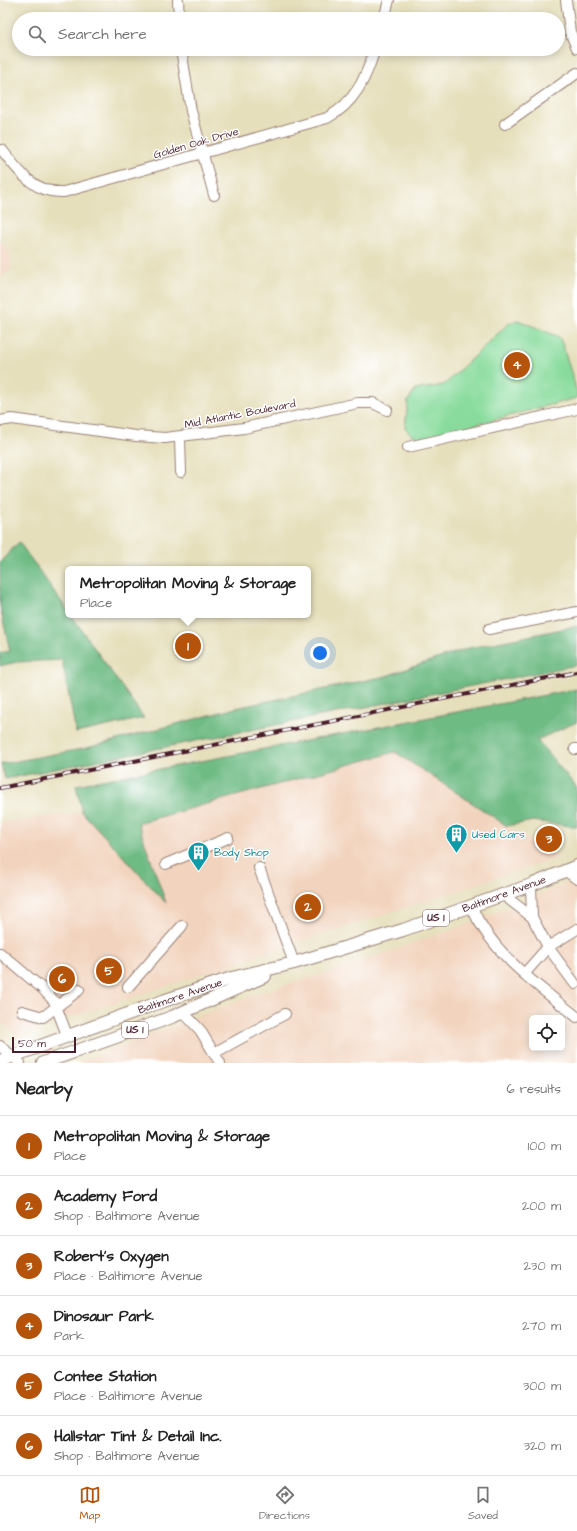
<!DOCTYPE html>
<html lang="en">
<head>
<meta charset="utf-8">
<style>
  body { margin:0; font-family:"Architects Daughter",sans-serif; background:#f6f6f6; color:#222 }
  .controls { position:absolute; right:12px; bottom:12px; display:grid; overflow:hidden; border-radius:6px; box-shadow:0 2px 10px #0003 }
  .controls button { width:36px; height:36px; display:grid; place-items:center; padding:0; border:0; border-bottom:1px solid #e0e0e0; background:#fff; color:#222; font:20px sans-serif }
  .scale { position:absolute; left:12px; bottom:10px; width:64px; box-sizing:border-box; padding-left:4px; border:2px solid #4a1f2b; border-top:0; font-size:11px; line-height:14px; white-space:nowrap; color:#4a1f2b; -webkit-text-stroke:3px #fff; paint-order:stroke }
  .you { position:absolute; left:320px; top:653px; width:14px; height:14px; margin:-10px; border:3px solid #fff; border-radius:50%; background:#1a73e8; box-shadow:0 0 0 6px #1a73e833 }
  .badge { display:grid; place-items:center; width:26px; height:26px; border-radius:50%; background:#b45309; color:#fff; font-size:13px; font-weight:700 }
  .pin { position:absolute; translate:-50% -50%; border:2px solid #fff; box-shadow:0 1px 4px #0006 }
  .popup { position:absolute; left:65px; top:566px; width:246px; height:52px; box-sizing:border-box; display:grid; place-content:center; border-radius:6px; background:#fff; filter:drop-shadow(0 1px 3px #0005); font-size:13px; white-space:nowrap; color:#767676 }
  .popup b { font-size:15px; color:#222 }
  .popup::after { content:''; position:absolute; left:50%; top:100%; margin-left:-8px; border:8px solid transparent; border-top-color:#fff }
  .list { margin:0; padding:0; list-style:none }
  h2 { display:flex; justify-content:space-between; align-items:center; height:52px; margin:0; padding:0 16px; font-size:17px }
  h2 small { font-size:13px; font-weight:400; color:#767676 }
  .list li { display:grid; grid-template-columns:26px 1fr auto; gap:12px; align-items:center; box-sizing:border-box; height:60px; padding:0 16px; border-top:1px solid #e0e0e0 }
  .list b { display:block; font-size:15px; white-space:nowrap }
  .list p { margin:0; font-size:13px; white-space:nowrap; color:#767676 }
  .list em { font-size:13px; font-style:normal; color:#767676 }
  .icon { flex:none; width:22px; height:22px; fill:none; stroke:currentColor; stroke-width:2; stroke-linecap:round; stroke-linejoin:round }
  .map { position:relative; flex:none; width:577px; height:1063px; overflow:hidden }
  .search { position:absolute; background:#fff; box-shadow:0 2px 10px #0003; left:12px; right:12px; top:12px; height:44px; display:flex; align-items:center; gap:10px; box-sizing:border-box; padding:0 14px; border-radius:22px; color:#767676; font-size:15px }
  .sheet { height:412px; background:#fff }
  nav { display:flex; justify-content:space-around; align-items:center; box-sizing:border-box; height:56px; border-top:1px solid #e0e0e0; background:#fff; font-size:11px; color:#767676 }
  nav a { display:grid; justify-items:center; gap:2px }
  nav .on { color:#b45309 }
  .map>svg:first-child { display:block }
  .built { fill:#f2d4be; fill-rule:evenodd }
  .green { fill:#88db9c; stroke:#697d64 }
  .forest { fill:#6ebb84; stroke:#5c6d58 }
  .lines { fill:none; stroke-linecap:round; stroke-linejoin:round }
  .minor-casing { stroke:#987f73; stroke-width:12 }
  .major-casing { stroke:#987f73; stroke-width:14 }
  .minor { stroke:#fff; stroke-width:10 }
  .major { stroke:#fff; stroke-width:12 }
  .rail-casing { stroke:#4a1f2b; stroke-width:4 }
  .rail { stroke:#fff; stroke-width:2.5; stroke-dasharray:8; stroke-linecap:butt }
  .labels { text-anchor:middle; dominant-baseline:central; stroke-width:3; stroke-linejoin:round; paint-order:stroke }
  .shield { fill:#fff; stroke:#80626b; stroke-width:1 }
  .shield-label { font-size:10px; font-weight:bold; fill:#4a1f2b }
  .street-label { font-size:11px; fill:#4a1f2b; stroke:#fff }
  .culture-label { font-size:11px; fill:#0d838f; stroke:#fff; text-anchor:start }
</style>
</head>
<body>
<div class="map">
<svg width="577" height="1063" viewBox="0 0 577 1063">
  <rect width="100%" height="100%" fill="#fff"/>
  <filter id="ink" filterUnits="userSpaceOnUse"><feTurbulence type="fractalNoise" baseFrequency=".025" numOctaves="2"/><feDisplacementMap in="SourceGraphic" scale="8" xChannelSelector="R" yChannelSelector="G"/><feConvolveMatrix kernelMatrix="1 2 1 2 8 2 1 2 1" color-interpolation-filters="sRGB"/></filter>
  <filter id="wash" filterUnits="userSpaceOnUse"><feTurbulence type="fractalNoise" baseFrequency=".012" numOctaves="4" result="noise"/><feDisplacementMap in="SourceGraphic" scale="16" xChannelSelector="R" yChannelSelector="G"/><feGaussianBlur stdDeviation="0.9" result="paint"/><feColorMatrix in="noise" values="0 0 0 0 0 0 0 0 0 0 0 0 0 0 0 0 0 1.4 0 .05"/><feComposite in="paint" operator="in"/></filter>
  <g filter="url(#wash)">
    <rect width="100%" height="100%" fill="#e6dfbb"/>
    <path class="built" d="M0,239l10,14 1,17 -11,7z
      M395,752l130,86 35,19 -476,156 -66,24 -18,-16v-198l82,-11 83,90 -28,-79z
      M576,879l1,184h-501l183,-70 74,-22 135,-47zM532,1018h30v30h-30z"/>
    <path class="green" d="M518,320l41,17 4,9 14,46v6l-156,41 -9,-4 -7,-7 3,-27 7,-11 29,-5 65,-62z"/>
    <path class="forest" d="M19,542l49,69v4h3l73,103 -68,15 -14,-73 -45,2 -17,4v-13l10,-2 -10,-44v-45z
      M577,626v39l-572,114 -4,-15 86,-16 149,-40 150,-32 83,-28z
      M577,689v33l-40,18 40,48v39l-44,-6 -26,5 -112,-74 -257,71 28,80 -84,-91 -6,-27z"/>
  </g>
  <g filter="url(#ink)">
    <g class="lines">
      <defs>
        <path id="minor" d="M178,0l1,19
          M566,0l4,32 7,16
          M384,19l5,-19
          M181,49l10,62 23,84
          M505,124l72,-51
          M2,150c16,21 33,44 62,42l263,-74c28,-15 39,-40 48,-69
          M0,421l12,-2 124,17 29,2 79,-10 114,-25h15l14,7
          M180,438l1,34
          M408,447l169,-38
          M489,629l88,-17
          M575,749h2
          M166,864l62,-26
          M259,868l35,95
          M566,871l11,8
          M531,885l1,32
          M502,894l30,23 16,30 -23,26
          M471,906c21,48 66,79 106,111
          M0,953l43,36 11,12 13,34
          M575,984l-27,-37 29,-18
          M128,987l54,-61
          M22,1011l21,6 36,-27
          M183,1012l17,18 20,33
          M0,1046l20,17
          M214,1053l71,-39"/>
        <path id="major" d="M0,1061l163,-60 69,-23 62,-15 109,-33 128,-45 46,-19
          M43,1063l129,-46 93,-41"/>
      </defs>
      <use href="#minor" class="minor-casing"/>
      <use href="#major" class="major-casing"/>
      <use href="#minor" class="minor"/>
      <use href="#major" class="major"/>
      <defs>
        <path id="rail" d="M0,788l577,-116"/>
      </defs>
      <use href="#rail" class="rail-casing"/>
      <use href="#rail" class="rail"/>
    </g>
  </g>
  <defs>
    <symbol id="building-pin" viewBox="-11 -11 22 30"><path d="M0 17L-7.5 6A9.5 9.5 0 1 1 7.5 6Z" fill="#0f9aa8" stroke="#fff"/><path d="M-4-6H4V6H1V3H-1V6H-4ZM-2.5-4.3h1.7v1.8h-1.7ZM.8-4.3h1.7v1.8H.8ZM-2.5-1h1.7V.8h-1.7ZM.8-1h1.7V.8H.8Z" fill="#fff"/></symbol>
  </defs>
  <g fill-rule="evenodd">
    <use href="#building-pin" x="444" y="822" width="25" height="34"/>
    <use href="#building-pin" x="186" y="840" width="25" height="34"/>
  </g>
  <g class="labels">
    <g class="shield">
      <rect x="423" y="910" width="26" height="16" rx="3"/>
      <rect x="122" y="1022" width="26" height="16" rx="3"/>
    </g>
    <g class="shield-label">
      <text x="436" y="918">US 1</text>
      <text x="135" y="1030">US 1</text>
    </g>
    <g class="street-label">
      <text transform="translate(196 143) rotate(-16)">Golden Oak Drive</text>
      <text transform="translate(240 414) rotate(-11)">Mid Atlantic Boulevard</text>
      <text transform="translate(504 894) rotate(-20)">Baltimore Avenue</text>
      <text transform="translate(180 996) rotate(-19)">Baltimore Avenue</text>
    </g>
    <g class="culture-label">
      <text x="472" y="834">Used Cars</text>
      <text x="214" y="852">Body Shop</text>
    </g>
  </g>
</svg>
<div class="controls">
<button><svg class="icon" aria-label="locate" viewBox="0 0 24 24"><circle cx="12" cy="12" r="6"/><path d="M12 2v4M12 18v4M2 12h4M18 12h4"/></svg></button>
</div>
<div class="scale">50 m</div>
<div class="you"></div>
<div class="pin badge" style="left:188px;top:646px">1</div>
<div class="popup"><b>Metropolitan Moving &amp; Storage</b>Place</div>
<div class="pin badge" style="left:308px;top:907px">2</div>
<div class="pin badge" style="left:549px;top:839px">3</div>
<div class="pin badge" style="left:517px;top:365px">4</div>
<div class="pin badge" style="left:109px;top:971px">5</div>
<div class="pin badge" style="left:62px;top:979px">6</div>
<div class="search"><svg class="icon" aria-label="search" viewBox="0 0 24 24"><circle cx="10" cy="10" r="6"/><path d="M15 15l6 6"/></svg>Search here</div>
</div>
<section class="sheet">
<h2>Nearby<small>6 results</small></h2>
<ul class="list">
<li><span class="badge">1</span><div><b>Metropolitan Moving &amp; Storage</b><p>Place</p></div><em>100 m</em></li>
<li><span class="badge">2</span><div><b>Academy Ford</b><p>Shop · Baltimore Avenue</p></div><em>200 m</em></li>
<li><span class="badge">3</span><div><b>Robert's Oxygen</b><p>Place · Baltimore Avenue</p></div><em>230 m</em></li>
<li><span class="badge">4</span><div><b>Dinosaur Park</b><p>Park</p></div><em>270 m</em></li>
<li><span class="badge">5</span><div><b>Contee Station</b><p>Place · Baltimore Avenue</p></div><em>300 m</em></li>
<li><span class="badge">6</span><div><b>Hallstar Tint &amp; Detail Inc.</b><p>Shop · Baltimore Avenue</p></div><em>320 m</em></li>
</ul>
</section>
<nav>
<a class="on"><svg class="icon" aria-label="map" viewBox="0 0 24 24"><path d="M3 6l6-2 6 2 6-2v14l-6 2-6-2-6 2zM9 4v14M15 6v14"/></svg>Map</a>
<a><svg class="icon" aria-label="directions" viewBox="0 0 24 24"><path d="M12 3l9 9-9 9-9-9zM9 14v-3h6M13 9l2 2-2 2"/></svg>Directions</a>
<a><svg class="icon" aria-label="saved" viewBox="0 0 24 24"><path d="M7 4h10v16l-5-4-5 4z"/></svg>Saved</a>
</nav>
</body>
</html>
